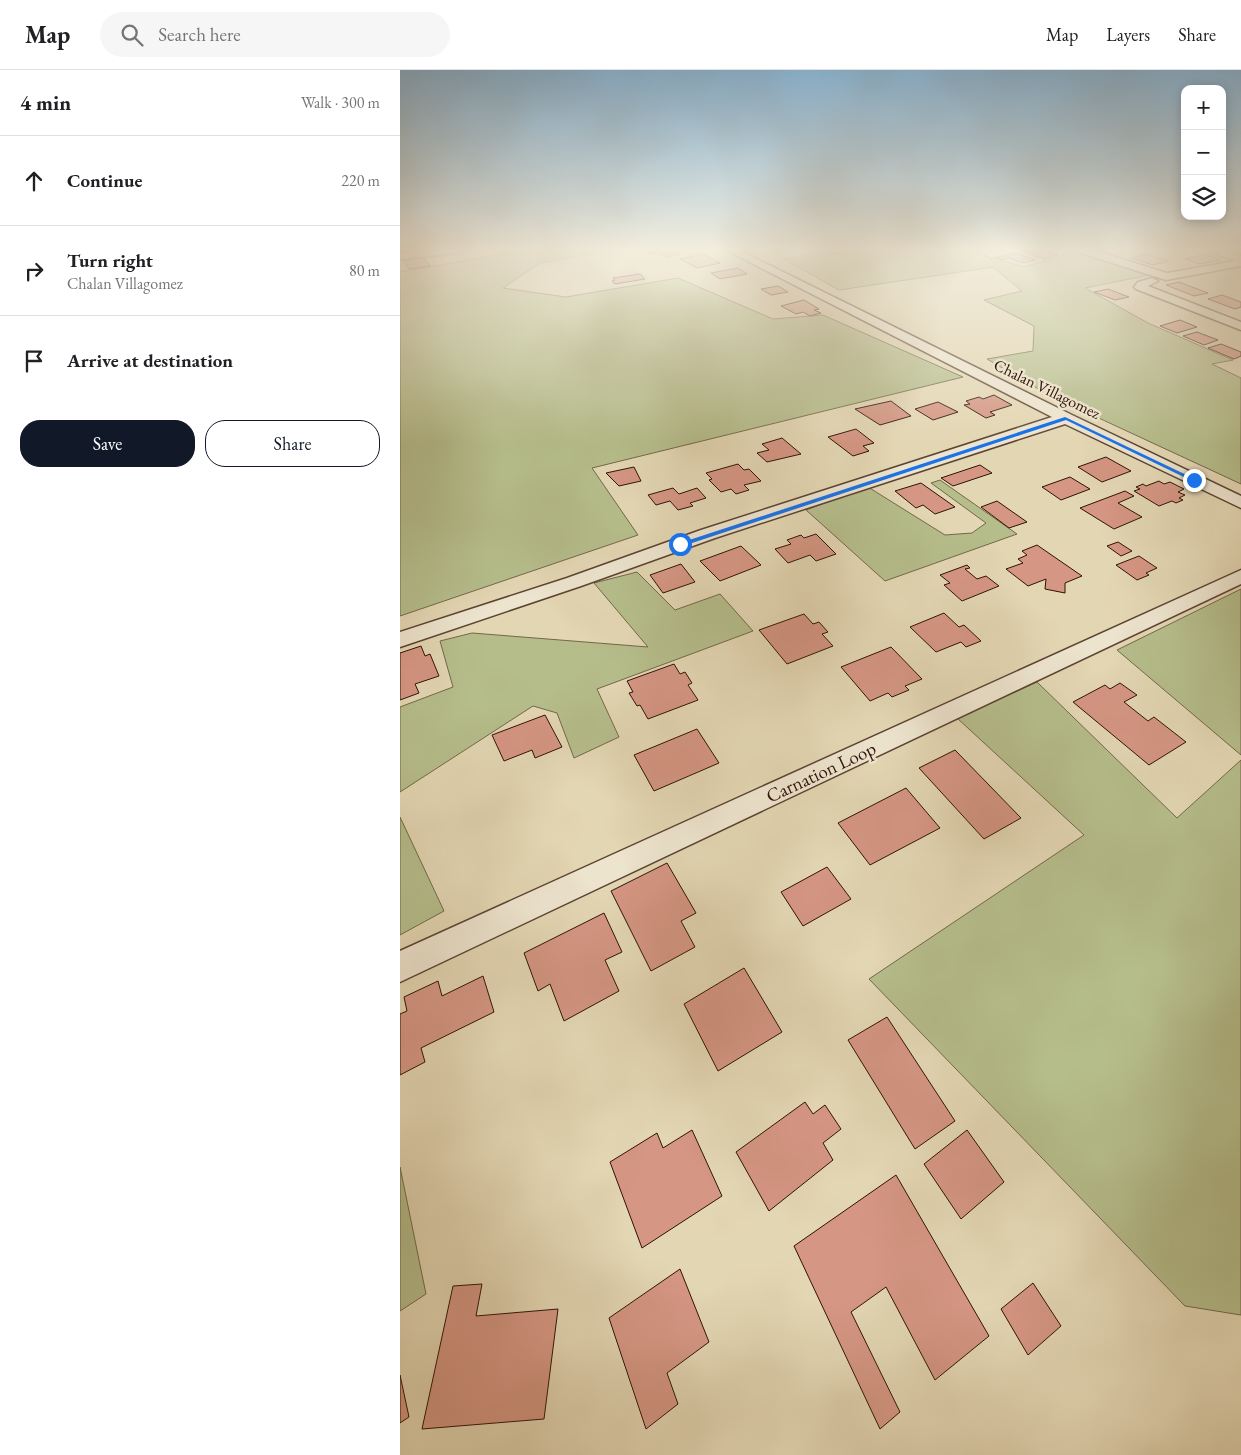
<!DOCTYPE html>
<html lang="en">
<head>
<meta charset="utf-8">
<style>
  body { margin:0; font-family:"EB Garamond",serif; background:#f6f6f6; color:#202124 }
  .controls { position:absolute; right:15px; top:15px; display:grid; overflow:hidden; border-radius:10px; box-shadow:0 2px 12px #0003 }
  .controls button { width:45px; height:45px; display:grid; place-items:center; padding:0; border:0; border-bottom:1px solid #e0e0e0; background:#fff; color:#202124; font:25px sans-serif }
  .stop { position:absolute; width:15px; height:15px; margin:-11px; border:4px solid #1a73e8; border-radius:50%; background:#fff }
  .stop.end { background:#1a73e8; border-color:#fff; box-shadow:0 1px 5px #0008 }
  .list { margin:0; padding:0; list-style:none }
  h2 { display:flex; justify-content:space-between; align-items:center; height:65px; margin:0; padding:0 20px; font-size:21px }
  h2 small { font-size:16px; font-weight:400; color:#757577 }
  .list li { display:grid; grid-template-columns:32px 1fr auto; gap:15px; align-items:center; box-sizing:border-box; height:90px; padding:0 20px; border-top:1px solid #e0e0e0 }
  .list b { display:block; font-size:19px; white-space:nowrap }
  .list p { margin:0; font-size:16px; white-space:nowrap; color:#757577 }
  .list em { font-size:16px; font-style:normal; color:#757577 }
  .actions { display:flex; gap:10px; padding:15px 20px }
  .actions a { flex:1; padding:11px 0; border:1px solid #111827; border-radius:20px; text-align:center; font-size:18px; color:#111827 }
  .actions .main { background:#111827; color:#fff }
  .icon { flex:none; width:28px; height:28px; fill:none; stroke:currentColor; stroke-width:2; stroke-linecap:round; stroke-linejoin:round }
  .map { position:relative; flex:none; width:841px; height:1385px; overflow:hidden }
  header { display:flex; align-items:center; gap:30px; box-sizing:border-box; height:70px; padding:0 25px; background:#fff; border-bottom:1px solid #e0e0e0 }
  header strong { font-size:24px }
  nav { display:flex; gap:28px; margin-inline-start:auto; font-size:18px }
  .search { width:350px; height:45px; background:#f6f6f6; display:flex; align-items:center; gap:12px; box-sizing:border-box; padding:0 18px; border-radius:28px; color:#757577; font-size:19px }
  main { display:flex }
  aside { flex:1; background:#fff }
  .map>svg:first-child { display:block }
  .green { fill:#b5bd8b; stroke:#726849 }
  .building { fill:#d59683; stroke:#2f1207 }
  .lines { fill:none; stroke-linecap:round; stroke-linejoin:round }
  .minor-casing { stroke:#5c4332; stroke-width:3 }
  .major-casing { stroke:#2f1207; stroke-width:2 }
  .minor { fill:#ede4ce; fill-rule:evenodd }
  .major { fill:#e3d6b3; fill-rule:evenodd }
  .route { fill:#1a73e8 }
  .labels { text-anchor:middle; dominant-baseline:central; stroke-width:5; stroke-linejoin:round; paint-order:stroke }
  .far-street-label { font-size:16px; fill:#2f1207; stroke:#ede4ce }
  .street-label { font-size:19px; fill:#2f1207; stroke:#ede4ce }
</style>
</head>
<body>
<header>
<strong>Map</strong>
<div class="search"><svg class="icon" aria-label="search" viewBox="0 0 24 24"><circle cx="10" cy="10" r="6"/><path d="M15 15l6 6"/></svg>Search here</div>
<nav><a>Map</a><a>Layers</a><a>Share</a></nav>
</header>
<main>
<aside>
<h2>4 min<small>Walk · 300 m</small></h2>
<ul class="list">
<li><svg class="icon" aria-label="ahead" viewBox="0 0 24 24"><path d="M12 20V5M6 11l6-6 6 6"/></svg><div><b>Continue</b></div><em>220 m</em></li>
<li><svg class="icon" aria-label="right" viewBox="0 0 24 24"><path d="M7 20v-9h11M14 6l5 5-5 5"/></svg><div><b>Turn right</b><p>Chalan Villagomez</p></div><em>80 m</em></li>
<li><svg class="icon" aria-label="arrive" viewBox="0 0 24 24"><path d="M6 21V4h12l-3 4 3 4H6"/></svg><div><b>Arrive at destination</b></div></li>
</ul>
<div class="actions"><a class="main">Save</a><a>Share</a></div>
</aside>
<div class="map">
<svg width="841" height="1385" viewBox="0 0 841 1385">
  <rect width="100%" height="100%" fill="#e3d6b3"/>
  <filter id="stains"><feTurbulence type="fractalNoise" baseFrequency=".004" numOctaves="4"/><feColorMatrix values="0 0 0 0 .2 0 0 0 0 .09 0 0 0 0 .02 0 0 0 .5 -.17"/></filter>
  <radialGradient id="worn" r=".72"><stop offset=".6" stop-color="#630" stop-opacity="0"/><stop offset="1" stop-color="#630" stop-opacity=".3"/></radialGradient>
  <path class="green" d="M125,180h87l-72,13 -37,25 63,9 112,-19 95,41 50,-4 140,62 -371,91 46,67 -238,81v-344z
    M466,180h100l58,17 49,-14 -9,-3h14l71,25 -64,13 63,35 85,37 -21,4 29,14v106l-194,-90 -60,-35 46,-8 1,-25 -50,-26 38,-9 -29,-24 -154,23 -55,-31 26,-5 46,-1z
    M540,410l77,54 -132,47 -79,-71 62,-23 77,48 27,-2 14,-10 -55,-40z
    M237,502l38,38 45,-16 33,37 -156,58 22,48 -45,21 -17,-45 -24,-7 -133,86v-85l53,-20 -13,-46 32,-8 176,14 -54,-64z
    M841,519v166l-124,-105z
    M637,612l140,136 64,-58v555l-56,-9 -316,-327 215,-144 -127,-117z
    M0,747l44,94 -44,24z
    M0,1097l26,127 -26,17z"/>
  <path class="building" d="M242,180h31l8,4 -14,3 -8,-5 -9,2z
    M643,180l15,5 -14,4 -22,-8z
    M615,183l20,7 -12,3 -14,-5 -7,2 -8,-3z
    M303,184l17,9 -23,5 -17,-9z
    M747,184l22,7 -16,4 -22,-7z
    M804,184l16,6 -20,4 -15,-5z
    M24,187l6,9 -21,3 -6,-9z
    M338,198l9,6 -27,5 -9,-6z
    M240,204l5,5 -30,5 -3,-3 3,-1 -2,-2z
    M779,212l29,11 -14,3 -28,-11z
    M378,216l10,6 -17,3 -10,-6z
    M708,219l21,8 -14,3 -21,-8z
    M822,225l19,7v5l-6,2 -27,-10z
    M404,230l15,9 -5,1 7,3 -11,3 -7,-4 -7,2 -15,-8z
    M780,250l17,7 -20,6 -17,-7z
    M797,262l21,8 -14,5 -21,-9z
    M821,274l20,8v4l-7,3 -26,-11z
    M594,325l18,10 -22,7 5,3 -9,3 -22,-13 6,-1 -4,-3 13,-4 4,2z
    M491,331l20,15 -31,9 -25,-16z
    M538,332l20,10 -25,8 -18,-11z
    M456,359l18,14 -11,3 6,5 -16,5 -25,-19z
    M382,368l19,16 -34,8 -10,-9 12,-3 -7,-6z
    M706,387l25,14 -29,11 -24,-15z
    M338,394l6,6 5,-1 12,12 -17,4 5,5 -13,4 -5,-5 -10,3 -12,-12 3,-1 -6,-6z
    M580,395l12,8 -39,13 -12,-8z
    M234,397l7,14 -22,5 -13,-13z
    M670,407l20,12 -29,11 -19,-13z
    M759,411l5,3 6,-2 14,7 -6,3 7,3 -6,3 4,2 -7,3 -4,-2 -13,5 -25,-15 6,-2 -4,-2 7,-3 3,2z
    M521,413l34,24 -20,7 -12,-9 -7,3 -21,-17z
    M273,418l6,6 18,-6 9,10 -16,5 3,3 -15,4 -8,-9 -14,4 -8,-10z
    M725,421l9,5 -16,7 24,14 -28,12 -34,-21z
    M597,431l30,21 -18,6 -28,-21z
    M416,464l20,20 -20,7 -6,-6 -22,8 -13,-14 16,-5 -4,-4 14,-5 3,3z
    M718,472l14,9 -11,5 -14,-10z
    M637,475l45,31 -17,7v10l-20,-4 1,-10 -18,7 -22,-17 17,-6 -5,-4 9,-4 -5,-4z
    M341,476l20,19 -41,16 -20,-20z
    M739,486l18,12 -11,5 3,2 -12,5 -21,-15z
    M281,494l14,18 -32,11 -13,-18z
    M567,495l3,3 -5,1 12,10 9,-3 13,10 -37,15 -18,-16 6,-2 -10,-8z
    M544,543l15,14 5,-2 17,16 -15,6 -5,-5 -25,10 -26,-25z
    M404,544l9,10 6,-2 9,10 -6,2 11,12 -46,18 -28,-34z
    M21,576l4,10 5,-2 9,22 -24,8 4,9 -19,7v-47z
    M491,577l31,32 -17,7 4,4 -17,7 -4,-4 -18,8 -29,-34z
    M274,594l6,10 5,-2 7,11 -4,2 10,15 -50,19 -8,-14 -3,1 -8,-13 4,-1 -6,-11z
    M720,613l17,12 -13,7 24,19 6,-4 32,25 -37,23 -76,-63 32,-17 5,4z
    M145,645l17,32 -27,11 -3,-8 -28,11 -12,-26z
    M297,659l22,34 -65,28 -20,-36z
    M555,680l66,68 -37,21 -65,-71z
    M506,718l34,40 -70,37 -32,-42z
    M267,793l29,50 -15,8 14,26 -44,24 -40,-80z
    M427,797l24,32 -48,27 -22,-34z
    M204,843l18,39 -17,8 14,31 -55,30 -14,-37 -12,7 -14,-38z
    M344,898l38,64 -64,39 -34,-67z
    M83,906l11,36 -73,36 4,14 -25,13v-61l7,-3 -3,-14 34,-16 4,15z
    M487,947l68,104 -40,28 -67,-109z
    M405,1032l8,12 12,-9 16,24 -18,14 10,17 -64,51 -33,-59z
    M292,1060l30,66 -80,52 -32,-86 47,-29 6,15z
    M567,1060l37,52 -43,37 -37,-55z
    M496,1105l93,161 -54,44 -49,-93 -35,25 49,100 -20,17 -86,-183z
    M280,1199l29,73 -42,31 11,31 -32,25 -37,-111z
    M633,1213l28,43 -33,29 -27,-46z
    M82,1214l-6,32 82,-7 -14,110 -122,10 31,-143z
    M0,1305l9,42 -9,6z"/>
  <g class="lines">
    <defs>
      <path id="minor" d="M26,180h36l-5,3 -57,6v-6z
        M326,180h13l333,165 169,81v12l-176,-84 -350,114 -134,48 -181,61v-15l167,-54 134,-48 351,-113z
        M598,180h18l-1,2 -24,6 -5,-3 1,-2z
        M677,180h16l74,23 74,-13v6l-75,14 -88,-28z
        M752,208l6,3 -10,5 93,36v8l-105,-41 -2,-2 4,-5z
        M841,500v14l-841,398v-31z"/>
      <path id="major" d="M808,180h16l17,6v7l-32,-11z"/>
    </defs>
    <use href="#minor" class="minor-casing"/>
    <use href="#major" class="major-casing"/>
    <use href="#minor" class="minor"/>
    <use href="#major" class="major"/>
  </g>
  <linearGradient id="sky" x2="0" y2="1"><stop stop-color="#89b5d5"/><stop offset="0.48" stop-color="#f2eddd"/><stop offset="1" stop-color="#f2eddd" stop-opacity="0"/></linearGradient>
  <rect width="841" height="374" fill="url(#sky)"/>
  <path class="route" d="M665,347l132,63 -5,1 -126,-61 -383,126 -6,-2z"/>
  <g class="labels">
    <g class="far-street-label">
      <text transform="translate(647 319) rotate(26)">Chalan Villagomez</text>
    </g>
    <g class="street-label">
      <text transform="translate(421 702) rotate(-25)">Carnation Loop</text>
    </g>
  </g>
  <rect width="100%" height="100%" filter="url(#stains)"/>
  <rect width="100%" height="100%" fill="url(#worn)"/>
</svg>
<div class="controls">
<button>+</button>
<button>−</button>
<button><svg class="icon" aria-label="layers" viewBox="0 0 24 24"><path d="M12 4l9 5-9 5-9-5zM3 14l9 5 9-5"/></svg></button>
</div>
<div class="stop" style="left:280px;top:474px"></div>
<div class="stop end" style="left:794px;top:410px"></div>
</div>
</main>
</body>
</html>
